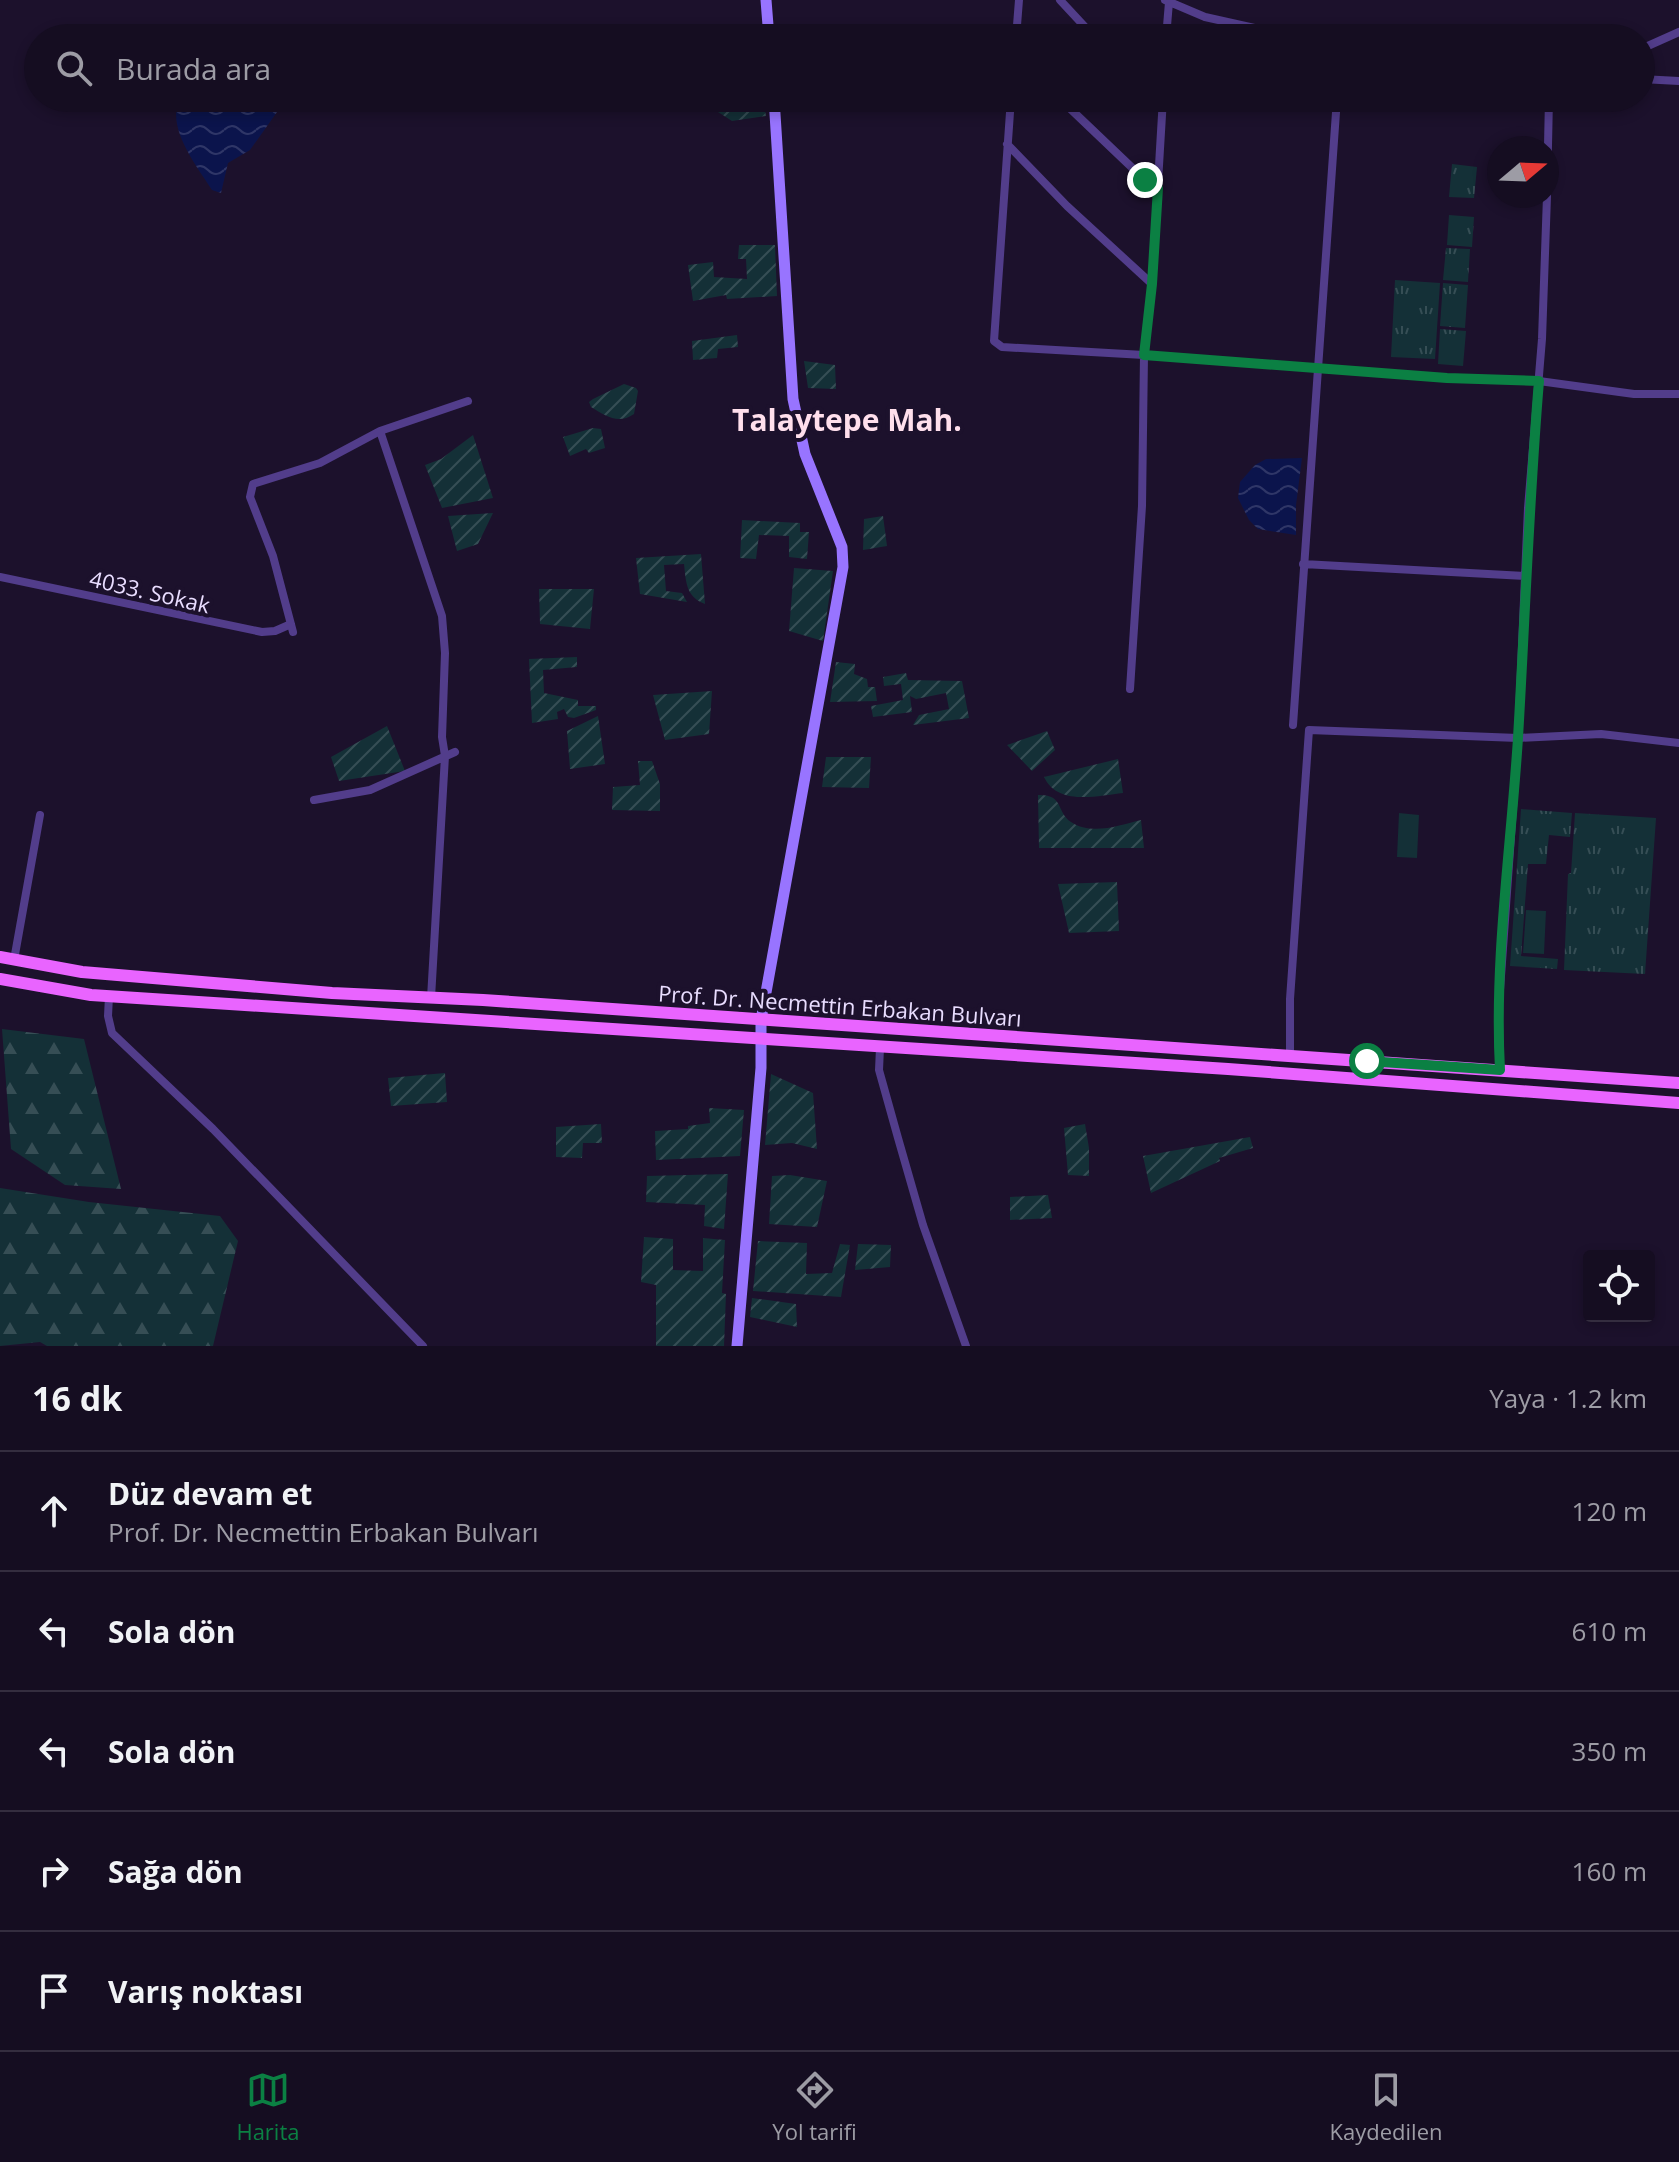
<!DOCTYPE html>
<html lang="tr">
<head>
<meta charset="utf-8">
<style>
  body { margin:0; font-family:"Open Sans",sans-serif; background:#1e162a; color:#f1f3f6 }
  .controls { position:absolute; right:24px; bottom:24px; display:grid; overflow:hidden; border-radius:8px; box-shadow:0 4px 12px #0003 }
  .controls button { width:72px; height:72px; display:grid; place-items:center; padding:0; border:0; border-bottom:2px solid #342d3f; background:#150d21; color:#f1f3f6; font:40px sans-serif }
  .compass { position:absolute; left:1487px; top:136px; width:72px; height:72px; border-radius:50%; background:#150d21; box-shadow:0 4px 12px #0003; rotate:71deg }
  .stop { position:absolute; width:24px; height:24px; margin:-18px; border:6px solid #0b8043; border-radius:50%; background:#fff }
  .stop.end { background:#0b8043; border-color:#fff; box-shadow:0 2px 8px #0008 }
  .list { margin:0; padding:0; list-style:none }
  h2 { display:flex; justify-content:space-between; align-items:center; height:104px; margin:0; padding:0 32px; font-size:34px }
  h2 small { font-size:26px; font-weight:400; color:#9d9ca5 }
  .list li { display:grid; grid-template-columns:52px 1fr auto; gap:24px; align-items:center; box-sizing:border-box; height:120px; padding:0 32px; border-top:2px solid #342d3f }
  .list b { display:block; font-size:30px; white-space:nowrap }
  .list p { margin:0; font-size:26px; white-space:nowrap; color:#9d9ca5 }
  .list em { font-size:26px; font-style:normal; color:#9d9ca5 }
  .icon { flex:none; width:44px; height:44px; fill:none; stroke:currentColor; stroke-width:2; stroke-linecap:round; stroke-linejoin:round }
  .map { position:relative; flex:none; width:1679px; height:1346px; overflow:hidden }
  .search { position:absolute; background:#150d21; box-shadow:0 4px 12px #0003; left:24px; right:24px; top:24px; height:88px; display:flex; align-items:center; gap:20px; box-sizing:border-box; padding:0 28px; border-radius:44px; color:#9d9ca5; font-size:30px }
  .sheet { height:704px; background:#150d21 }
  nav { display:flex; justify-content:space-around; align-items:center; box-sizing:border-box; height:112px; border-top:2px solid #342d3f; background:#150d21; font-size:22px; color:#9d9ca5 }
  nav a { display:grid; justify-items:center; gap:4px }
  nav .on { color:#0b8043 }
  .map>svg:first-child { display:block }
  .grass { fill:url(#grass-tufts) }
  .forest { fill:url(#forest-firs) }
  .garden { fill:url(#garden-furrows) }
  .pitch { fill:#143037 }
  .water { fill:url(#water-waves) }
  .lines { fill:none; stroke-linecap:round; stroke-linejoin:round }
  .street { stroke:#523d8b; stroke-width:8 }
  .secondary { stroke:#9874ff; stroke-width:11 }
  .primary { stroke:#e964ff; stroke-width:12 }
  .route { stroke:#0b8043; stroke-width:10 }
  .labels { text-anchor:middle; dominant-baseline:central; stroke-width:8; stroke-linejoin:round; paint-order:stroke }
  .street-label { font-size:22px; fill:#e9ddff; stroke:#1c112c }
  .district-label { font-size:30px; font-weight:bold; fill:#ffdfec; stroke:#1c112c }
</style>
</head>
<body>
<div class="map">
<svg width="1679" height="1346" viewBox="0 0 1679 1346">
  <defs>
    <pattern id="grass-tufts" width="24" height="20" patternUnits="userSpaceOnUse" patternTransform="scale(2)"><rect width="24" height="20" fill="#143037"/><path d="M3 7l-1-3M5 7V3M7 7l1-3M15 17l-1-3M17 17v-4M19 17l1-3" fill="none" stroke="#364e55"/></pattern>
    <pattern id="forest-firs" width="22" height="20" patternUnits="userSpaceOnUse" patternTransform="scale(2)"><rect width="22" height="20" fill="#143037"/><path d="M5 1l3.5 6h-7zM16 11l3.5 6h-7z" fill="#364e55"/></pattern>
    <pattern id="garden-furrows" width="10" height="10" patternUnits="userSpaceOnUse" patternTransform="scale(2)"><rect width="10" height="10" fill="#143037"/><path d="M-1 1l2-2M0 10L10 0M9 11l2-2" fill="none" stroke="#364e55"/></pattern>
    <pattern id="water-waves" width="16" height="10" patternUnits="userSpaceOnUse" patternTransform="scale(2)"><rect width="16" height="10" fill="#0b144c"/><path d="M0 5q4-4 8 0t8 0" fill="none" stroke="#2f3667"/></pattern>
  </defs>
  <rect width="100%" height="100%" fill="#1c112c"/>
  <path class="grass" d="M1452,164l25,3 -3,31 -25,-1z
    M1449,215l25,2 -2,30 -25,-2z
    M1446,248l24,1 -2,33 -25,-2z
    M1395,280l45,3 -5,76 -44,-2z
    M1443,283l25,2 -3,43 -25,-2z
    M1440,329l26,2 -3,35 -25,-2z
    M1521,809l51,4 -2,24 -21,-2 -3,29h-18l-7,92 37,3 -1,10 -47,-3z
    M1575,813l81,5 -11,156 -81,-4 4,-96 3,-1z"/>
  <path class="forest" d="M2,1029l82,10 37,150 -56,-4 -54,-36z
    M0,1188l89,14 131,14 18,25 -25,105h-166l-7,-4 -40,4z"/>
  <path class="garden" d="M714,98h49l3,18 -34,5 -14,-9z
    M739,245h36l2,51 -50,3 -1,-4 -33,6 -5,-36 25,-3 1,15 33,2 -1,-20h-8z
    M737,335l1,12 -20,2 -1,9 -24,2 -1,-19z
    M804,361l31,4 1,24 -28,-1z
    M624,384l12,4 2,3 -4,23c-16,11 -28,2 -43,-7l-2,-5 4,-3z
    M593,428l8,1 4,19 -16,5 -3,-4 -16,7 -7,-19z
    M473,435l20,63 -51,10 -17,-43 16,-6z
    M493,513l-15,31 -21,7 -9,-35z
    M883,516l4,30 -24,4 1,-31z
    M742,520l58,3v9h9l-2,27 -18,-2v-21l-30,-1 -3,24 -16,-1z
    M701,554l4,50c-19,-7 -19,-22 -21,-40l-20,1 2,26 16,2 5,9 -47,-8 -4,-36z
    M794,568l39,3 -10,70 -34,-10z
    M539,589h55l-4,40 -50,-5z
    M577,657v10l-34,3 1,23 34,7v6h18v4l-22,8 -6,-1 -4,-8 -7,3 1,7 -26,4 -3,-64z
    M836,662l19,2 -1,10 13,5 1,8h7l2,14 -47,1z
    M906,673l2,7 54,1 7,37 -56,7 6,-10 30,-6 -3,-16 -30,6 -6,-3 2,16 -39,5 -2,-11 32,-6 -2,-16 -17,2 -1,-9z
    M712,691l-3,43 -44,6 -12,-45z
    M598,716l7,48 -35,5 -3,-38z
    M387,726l18,45 -66,10 -8,-24z
    M1047,731l8,19 -23,21 -25,-26z
    M826,757h45l-2,31 -47,-1z
    M1118,759l5,34c-27,3 -65,13 -79,-16z
    M638,761h14l8,23v27l-48,-1 1,-23 27,-2z
    M1038,795c26,-1 18,17 33,27 21,14 49,3 70,-2l3,28h-105z
    M1117,882l2,49 -50,2 -11,-49z
    M445,1073l2,29 -56,4 -3,-28z
    M771,1074l42,19 4,56 -25,-6 -27,2z
    M709,1108l35,2 -4,46 -84,4 -1,-29 33,-2v-3l22,-3z
    M601,1124l1,19h-19l-1,15 -26,-1v-30z
    M1085,1124l4,24v28l-21,-1 -4,-47z
    M1250,1137l3,11 -34,10 1,3 -69,32 -8,-37z
    M728,1174l-4,55 -20,-3 1,-21 -59,-3 1,-26z
    M790,1175l37,6 -10,46 -48,-3 3,-48z
    M1048,1195l4,23 -42,2v-23z
    M644,1237l29,2v31l30,1v-33l22,2 -3,53 4,1 -2,52h-68v-61l-15,-3z
    M758,1241l49,2 -1,31 26,-1 8,-29 10,1 -9,52 -88,-6z
    M858,1244l33,1 -1,22 -35,3z
    M752,1298l44,6 1,23 -47,-10z"/>
  <path class="pitch" d="M1399,813l20,2 -2,43 -20,-1z
    M1526,910l20,1 -2,43 -21,-1z"/>
  <path class="water" d="M180,98h107l-37,52 -22,13 -7,30 -9,-3c-15,-24 -47,-63 -32,-92z
    M1302,458l-6,47v30l-38,-6 -9,-9 -11,-22 2,-16 15,-17 11,-6z"/>
  <g class="lines">
    <path class="street" d="M1060,0l26,28 22,10
      M1165,0l40,17 94,21
      M1016,38l3,-38
      M1166,38l3,-36
      M1641,49l38,-17
      M1641,79l38,2
      M1011,98l-17,243 8,6 142,8 8,-71 11,-186
      M1059,98l86,82 13,8
      M1007,144l60,62 85,78
      M1547,193l2,-95
      M380,431l62,185 3,37 -3,84 3,19 -14,242
      M1303,564l222,12
      M0,577l262,55 13,-1 16,-7
      M293,632l-20,-76 -23,-59 3,-13 67,-21 60,-32 88,-30
      M1130,689l12,-183 2,-151 303,23 92,3 95,13h45
      M1293,725l44,-627
      M314,800l56,-10 85,-38
      M14,960l26,-145
      M109,996l-1,20 4,17 101,96 210,217
      M880,1048l-1,22 19,68 25,87 43,121
      M1290,1056v-57l19,-269 209,8 83,-4 78,9
      M1500,1070l-2,-52 20,-280 10,-230 14,-169 5,-143"/>
    <path class="secondary" d="M766,0l3,38
      M737,1346l24,-278v-48l82,-453 -1,-20 -37,-93 -12,-55 -19,-301"/>
    <path class="primary" d="M0,957l82,15 250,21 151,7 1196,83
      M0,979l91,16 1137,74 451,34"/>
  </g>
  <g class="lines">
    <path class="route" d="M1145,180l13,8 -6,96 -8,71 303,23 92,3c-10,119 -14,238 -21,357 -7,110 -24,222 -18,332l-133,-9"/>
  </g>
  <g class="labels">
    <g class="street-label">
      <text transform="translate(150 591) rotate(13)">4033. Sokak</text>
      <text transform="translate(840 1005) rotate(4)">Prof. Dr. Necmettin Erbakan Bulvarı</text>
    </g>
    <g class="district-label">
      <text x="847" y="419">Talaytepe Mah.</text>
    </g>
  </g>
</svg>
<div class="controls">
<button><svg class="icon" aria-label="locate" viewBox="0 0 24 24"><circle cx="12" cy="12" r="6"/><path d="M12 2v4M12 18v4M2 12h4M18 12h4"/></svg></button>
</div>
<svg class="compass" viewBox="-18 -18 36 36"><path d="M0-13l5 13h-10z" fill="#e53935"/><path d="M0 13l5-13h-10z" fill="#9d9ca5"/></svg>
<div class="stop" style="left:1367px;top:1061px"></div>
<div class="stop end" style="left:1145px;top:180px"></div>
<div class="search"><svg class="icon" aria-label="search" viewBox="0 0 24 24"><circle cx="10" cy="10" r="6"/><path d="M15 15l6 6"/></svg>Burada ara</div>
</div>
<section class="sheet">
<h2>16 dk<small>Yaya · 1.2 km</small></h2>
<ul class="list">
<li><svg class="icon" aria-label="ahead" viewBox="0 0 24 24"><path d="M12 20V5M6 11l6-6 6 6"/></svg><div><b>Düz devam et</b><p>Prof. Dr. Necmettin Erbakan Bulvarı</p></div><em>120 m</em></li>
<li><svg class="icon" aria-label="left" viewBox="0 0 24 24"><path d="M17 20v-9H6M10 6l-5 5 5 5"/></svg><div><b>Sola dön</b></div><em>610 m</em></li>
<li><svg class="icon" aria-label="left" viewBox="0 0 24 24"><path d="M17 20v-9H6M10 6l-5 5 5 5"/></svg><div><b>Sola dön</b></div><em>350 m</em></li>
<li><svg class="icon" aria-label="right" viewBox="0 0 24 24"><path d="M7 20v-9h11M14 6l5 5-5 5"/></svg><div><b>Sağa dön</b></div><em>160 m</em></li>
<li><svg class="icon" aria-label="arrive" viewBox="0 0 24 24"><path d="M6 21V4h12l-3 4 3 4H6"/></svg><div><b>Varış noktası</b></div></li>
</ul>
</section>
<nav>
<a class="on"><svg class="icon" aria-label="map" viewBox="0 0 24 24"><path d="M3 6l6-2 6 2 6-2v14l-6 2-6-2-6 2zM9 4v14M15 6v14"/></svg>Harita</a>
<a><svg class="icon" aria-label="directions" viewBox="0 0 24 24"><path d="M12 3l9 9-9 9-9-9zM9 14v-3h6M13 9l2 2-2 2"/></svg>Yol tarifi</a>
<a><svg class="icon" aria-label="saved" viewBox="0 0 24 24"><path d="M7 4h10v16l-5-4-5 4z"/></svg>Kaydedilen</a>
</nav>
</body>
</html>
